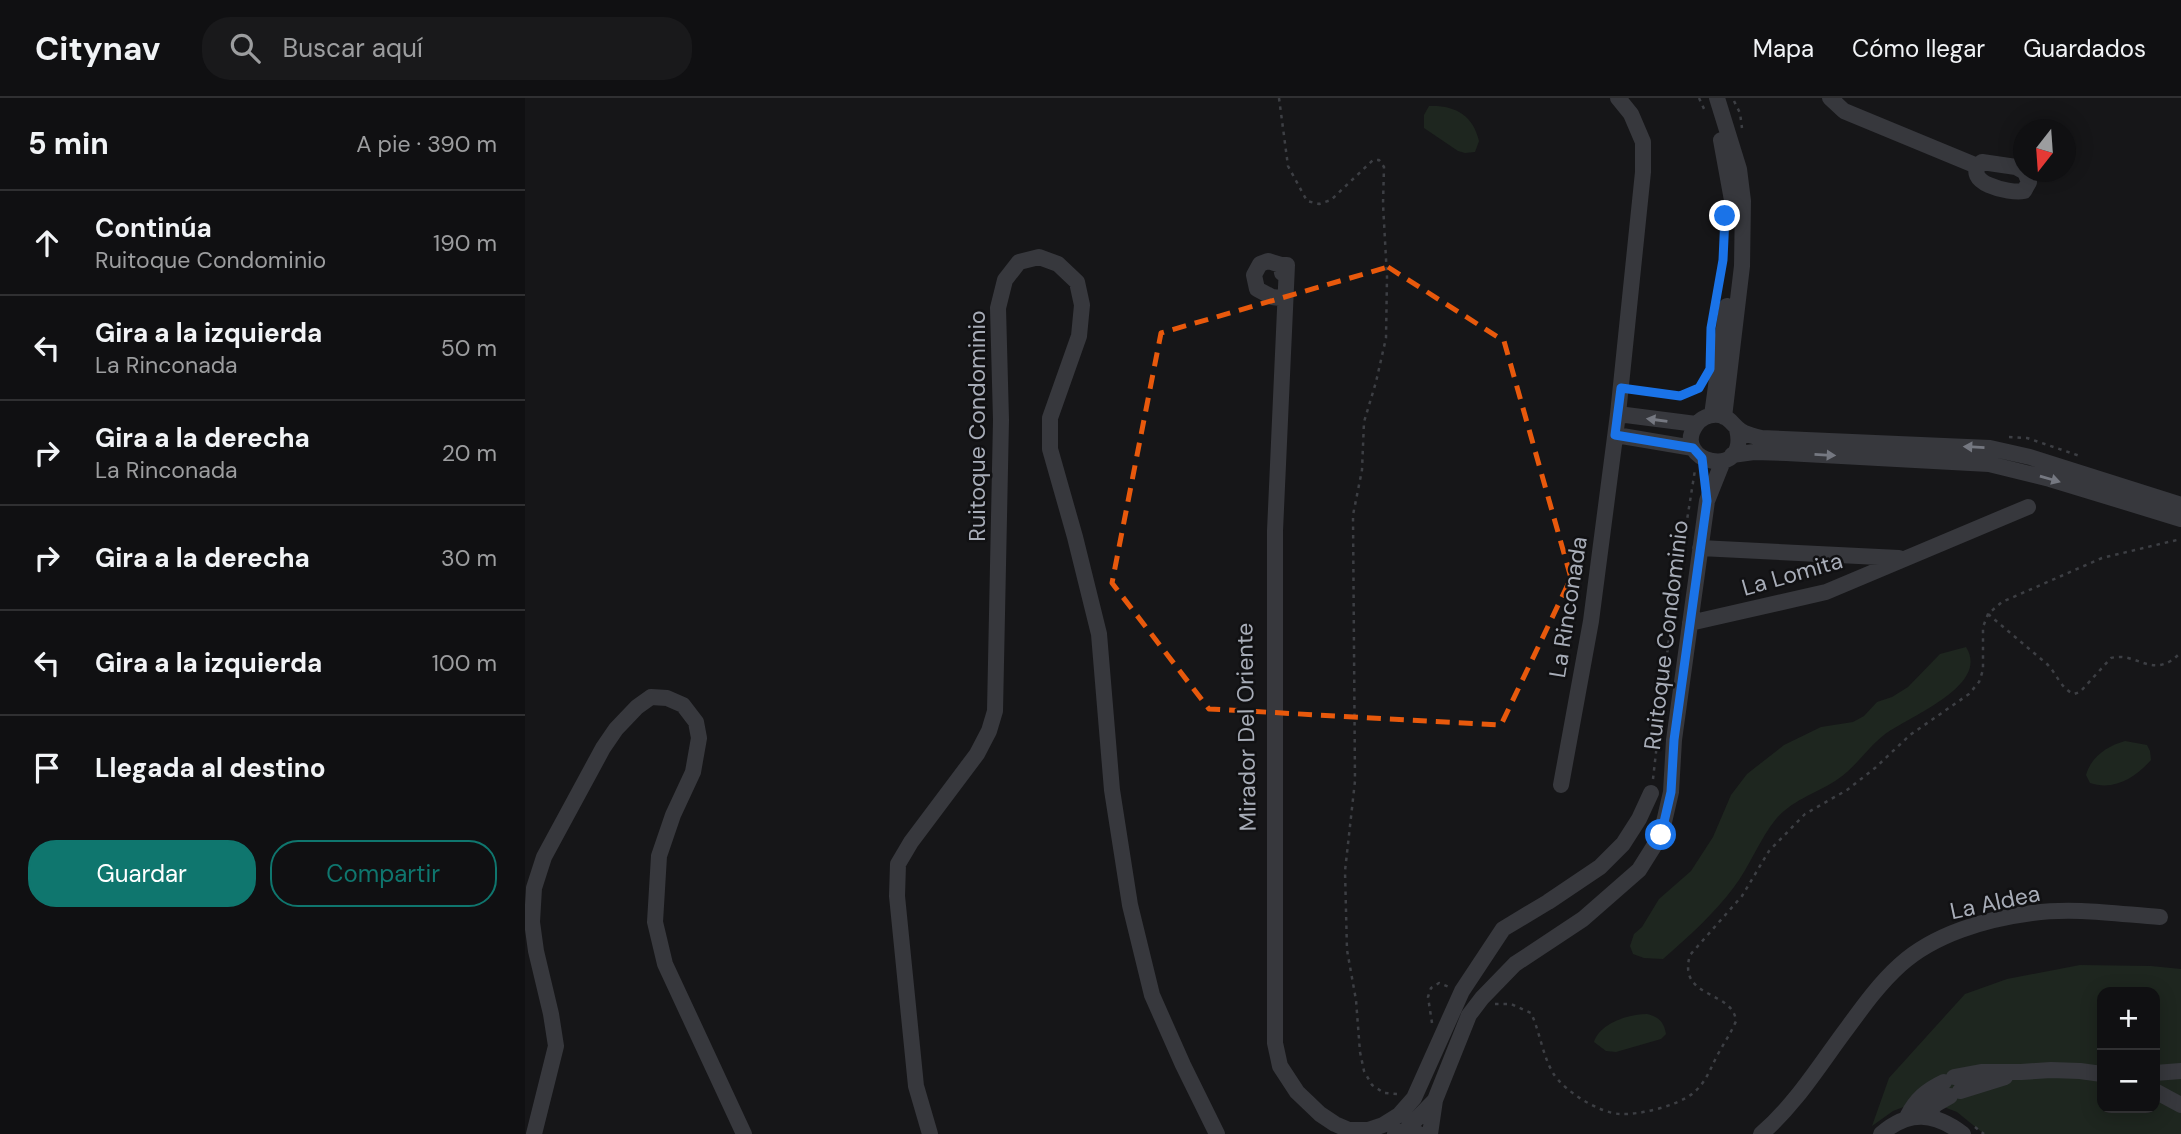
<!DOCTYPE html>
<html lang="es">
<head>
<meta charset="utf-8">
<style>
  body { margin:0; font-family:"DM Sans",sans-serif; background:#19191b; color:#f1f3f6 }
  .controls { position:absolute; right:21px; bottom:21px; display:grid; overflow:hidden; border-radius:14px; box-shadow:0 4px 18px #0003 }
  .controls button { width:63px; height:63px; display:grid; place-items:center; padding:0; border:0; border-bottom:2px solid #303032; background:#101012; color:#f1f3f6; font:35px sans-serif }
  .compass { position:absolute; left:1488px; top:21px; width:63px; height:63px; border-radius:50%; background:#101012; box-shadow:0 4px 18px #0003; rotate:197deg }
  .stop { position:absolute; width:21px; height:21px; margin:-16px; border:5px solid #1a73e8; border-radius:50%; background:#fff }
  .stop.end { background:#1a73e8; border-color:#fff; box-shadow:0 2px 7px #0008 }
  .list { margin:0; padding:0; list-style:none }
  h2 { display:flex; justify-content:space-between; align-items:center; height:91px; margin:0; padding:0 28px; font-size:30px }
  h2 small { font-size:23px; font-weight:400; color:#9c9d9f }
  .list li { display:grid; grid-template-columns:46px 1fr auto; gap:21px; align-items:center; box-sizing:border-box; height:105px; padding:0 28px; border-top:2px solid #303032 }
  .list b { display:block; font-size:26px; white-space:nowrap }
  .list p { margin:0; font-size:23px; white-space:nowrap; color:#9c9d9f }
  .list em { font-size:23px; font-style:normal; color:#9c9d9f }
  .actions { display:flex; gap:14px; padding:21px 28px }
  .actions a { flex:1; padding:16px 0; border:2px solid #0f766e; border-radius:28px; text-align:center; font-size:24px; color:#0f766e }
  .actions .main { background:#0f766e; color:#fff }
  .icon { flex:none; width:38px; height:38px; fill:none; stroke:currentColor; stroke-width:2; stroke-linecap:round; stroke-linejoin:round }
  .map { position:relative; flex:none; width:1656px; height:1036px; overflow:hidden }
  header { display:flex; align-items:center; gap:42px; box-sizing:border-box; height:98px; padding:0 35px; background:#101012; border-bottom:2px solid #303032 }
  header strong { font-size:33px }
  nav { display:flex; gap:38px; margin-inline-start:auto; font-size:24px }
  .search { width:490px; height:63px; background:#19191b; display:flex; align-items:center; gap:18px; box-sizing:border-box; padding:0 24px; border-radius:28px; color:#9c9d9f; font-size:26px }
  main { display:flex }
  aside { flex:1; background:#101012 }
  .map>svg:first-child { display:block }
  .green { fill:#1e261f; fill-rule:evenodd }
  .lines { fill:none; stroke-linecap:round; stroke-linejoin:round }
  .path { stroke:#3d3f44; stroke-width:2.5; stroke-dasharray:3.5 5; stroke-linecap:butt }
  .street { stroke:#37383d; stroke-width:16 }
  .oneway { fill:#757881 }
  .route { stroke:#1a73e8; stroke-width:9 }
  .marked { fill:none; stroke:#e8590c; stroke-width:5; stroke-dasharray:14 9; stroke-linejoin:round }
  .labels { text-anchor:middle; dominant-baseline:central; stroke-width:5; stroke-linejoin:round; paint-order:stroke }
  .street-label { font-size:23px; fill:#a8adb8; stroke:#111113 }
</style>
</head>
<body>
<header>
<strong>Citynav</strong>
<div class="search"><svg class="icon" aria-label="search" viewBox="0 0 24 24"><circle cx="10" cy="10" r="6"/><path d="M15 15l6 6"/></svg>Buscar aquí</div>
<nav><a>Mapa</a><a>Cómo llegar</a><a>Guardados</a></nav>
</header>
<main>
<aside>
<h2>5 min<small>A pie · 390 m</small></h2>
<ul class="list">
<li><svg class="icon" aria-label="ahead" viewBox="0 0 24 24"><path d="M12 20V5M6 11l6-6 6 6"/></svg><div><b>Continúa</b><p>Ruitoque Condominio</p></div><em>190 m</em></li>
<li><svg class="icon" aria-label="left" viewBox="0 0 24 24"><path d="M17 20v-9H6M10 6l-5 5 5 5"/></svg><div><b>Gira a la izquierda</b><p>La Rinconada</p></div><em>50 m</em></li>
<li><svg class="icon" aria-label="right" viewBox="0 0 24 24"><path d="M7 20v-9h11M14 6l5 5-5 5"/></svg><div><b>Gira a la derecha</b><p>La Rinconada</p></div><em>20 m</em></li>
<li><svg class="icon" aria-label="right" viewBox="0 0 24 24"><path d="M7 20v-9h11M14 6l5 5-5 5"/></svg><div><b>Gira a la derecha</b></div><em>30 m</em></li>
<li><svg class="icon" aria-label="left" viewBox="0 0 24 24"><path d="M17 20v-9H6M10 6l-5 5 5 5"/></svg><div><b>Gira a la izquierda</b></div><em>100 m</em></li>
<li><svg class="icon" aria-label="arrive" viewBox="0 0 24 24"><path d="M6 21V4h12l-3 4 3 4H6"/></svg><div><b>Llegada al destino</b></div></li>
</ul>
<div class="actions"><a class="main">Guardar</a><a>Compartir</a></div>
</aside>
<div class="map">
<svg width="1656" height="1036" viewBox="0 0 1656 1036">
  <rect width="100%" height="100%" fill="#161618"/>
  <path class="green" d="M904,8c26,-1 44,9 50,35l-4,11 -10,1 -7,-2 -34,-23v-13z
    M1441,549c25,39 -59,70 -82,88 -17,13 -28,32 -46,44 -20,14 -45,20 -62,40 -17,21 -26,47 -42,68 -20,27 -46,50 -71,72l-19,-1 -11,-4 -3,-8 4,-12 8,-7 17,-28 32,-28 22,-34 18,-42 16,-21 37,-29 37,-18 32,-5 11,-6 13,-14 15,-5 16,-10 32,-33z
    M1600,643l22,4 3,6 1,9c-16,18 -37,31 -61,23l-4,-8c5,-18 21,-29 39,-34z
    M1555,867l71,1 30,3v165h-197l-27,-22 -21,-8 -22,-1 -21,8 -21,15 17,-48 76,-84 42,-15zM1577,894h53v116h-53z
    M1122,916c12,3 17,8 19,20l-5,5 -45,13 -10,-1 -12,-9c6,-19 35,-28 53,-28z"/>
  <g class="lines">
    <path class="path" d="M754,0l9,68 19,35 12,3 12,-4 42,-40h6l5,7 -1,37 4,73 -1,61 -10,44 -12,40 -2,48 -9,45 2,266 -10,90 2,79 9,50 4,52 4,19 8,14 12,8 13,1
      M1174,0l6,13
      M1209,3l6,12 2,15
      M1192,199l6,-37 1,-40
      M1109,292c22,2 50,12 67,-5
      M1484,339l18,1 53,18
      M1463,516l59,50c10,10 14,25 27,30l6,-2 31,-34c27,-7 42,24 70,-6
      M1128,681l18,-159 24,-150
      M970,906h16l20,9c9,19 11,41 22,60 11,18 46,40 67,41 20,1 56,-8 72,-20 14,-11 18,-25 26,-40 6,-11 13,-21 18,-33 -3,-31 -59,-22 -46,-66l52,-59 27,-45 36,-37 42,-24 28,-22 35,-33 59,-41 10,-12 4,-12v-43l5,-13 14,-12 100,-44 79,-19
      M907,925l-4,-26 3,-9 8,-5 10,4
      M1450,1029l9,7"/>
    <path class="street" d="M1192,0l22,71 4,32 -1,65 -18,151
      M1305,0l14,13 133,55
      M1196,42l13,71
      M1457,64l34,5 9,5 4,10 -5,9c-15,3 -64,-9 -42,-29z
      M756,167h6l-12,266v512l5,23 17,26 23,22 15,10 14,6h19l15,-5 16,-10 15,-17 48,-107 41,-62 45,-27 52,-35 23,-23 16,-25 12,-26
      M755,200l-8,-1 -15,-8 -3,-14 6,-11 8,-3 13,4 1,8
      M1093,316l78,10
      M1187,317l15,-109
      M1212,331c13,53 -67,33 -41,-4 5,-7 14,-11 23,-10 11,2 14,11 22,16 6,4 13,5 20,7l229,10 40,9 151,48
      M1091,337l77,13
      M1207,357l22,-3 32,1 203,11 61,15 131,40
      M1175,450l199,10
      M1165,525l136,-31 202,-85
      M1036,687l30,-164 27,-207 25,-242v-30l-12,-28 -13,-16
      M1630,975l26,-2
      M1429,979l27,-5h40l30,-2 29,1 22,3
      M1435,993l45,-14
      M1630,993l26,14
      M1400,1018l11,-12 14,-8
      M1382,1019c9,-18 20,-27 37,-35
      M881,1032l29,-30
      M9,1036l22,-88 -5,-32 -15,-63 -4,-29 2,-34 10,-31 59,-109 13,-19 21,-22 14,-10 16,1 16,7 13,17 3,16 -6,34 -20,43 -14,41 -4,66 10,42 79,170
      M405,1036l-14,-48 -19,-190 1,-32 13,-22 66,-88 12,-23 6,-20 6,-291 -3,-112 7,-28 14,-18 20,-5 19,7 19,18 5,23 -3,31 -29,82v31l25,88 24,97 13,156 18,115 22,90 31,70 34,69
      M870,1036l11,-4 13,4
      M905,1036l5,-34 34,-85 13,-17 33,-34 68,-45 56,-49 22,-35 10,-43 3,-52 33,-239 16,-40
      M1236,1036c36,-31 59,-70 87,-107 16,-22 32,-44 52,-62 34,-31 86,-46 132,-52 42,-6 86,1 128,4
      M1356,1036c28,-24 53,-22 82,0"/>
  </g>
  <defs><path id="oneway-solid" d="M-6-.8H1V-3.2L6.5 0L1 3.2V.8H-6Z" transform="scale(1.75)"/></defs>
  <g class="oneway">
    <use href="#oneway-solid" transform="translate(1132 322) rotate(-172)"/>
    <use href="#oneway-solid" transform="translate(1449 349) rotate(-177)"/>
    <use href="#oneway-solid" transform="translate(1300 357) rotate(3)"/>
    <use href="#oneway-solid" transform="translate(1525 381) rotate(16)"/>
  </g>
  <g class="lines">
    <path class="route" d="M1136,737l10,-43 3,-52 33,-239 -5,-43 -9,-10 -78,-13 6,-47 59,8 19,-8 11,-19 1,-41 12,-68 2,-44"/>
  </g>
  <path class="marked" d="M863,169l116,74 67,237 -70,147 -292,-16 -97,-126 49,-250z"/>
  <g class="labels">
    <g class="street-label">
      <text transform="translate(452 328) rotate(-90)">Ruitoque Condominio</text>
      <text transform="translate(1267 476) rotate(-16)">La Lomita</text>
      <text transform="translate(1043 509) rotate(-81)">La Rinconada</text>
      <text transform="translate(1141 537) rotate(-83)">Ruitoque Condominio</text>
      <text transform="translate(721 629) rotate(-91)">Mirador Del Oriente</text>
      <text transform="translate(1470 804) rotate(-12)">La Aldea</text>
    </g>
  </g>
</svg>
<div class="controls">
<button>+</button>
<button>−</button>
</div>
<svg class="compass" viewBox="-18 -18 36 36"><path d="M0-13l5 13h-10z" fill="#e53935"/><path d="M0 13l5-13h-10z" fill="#9c9d9f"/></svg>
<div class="stop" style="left:1136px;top:737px"></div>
<div class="stop end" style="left:1200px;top:118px"></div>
</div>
</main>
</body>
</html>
